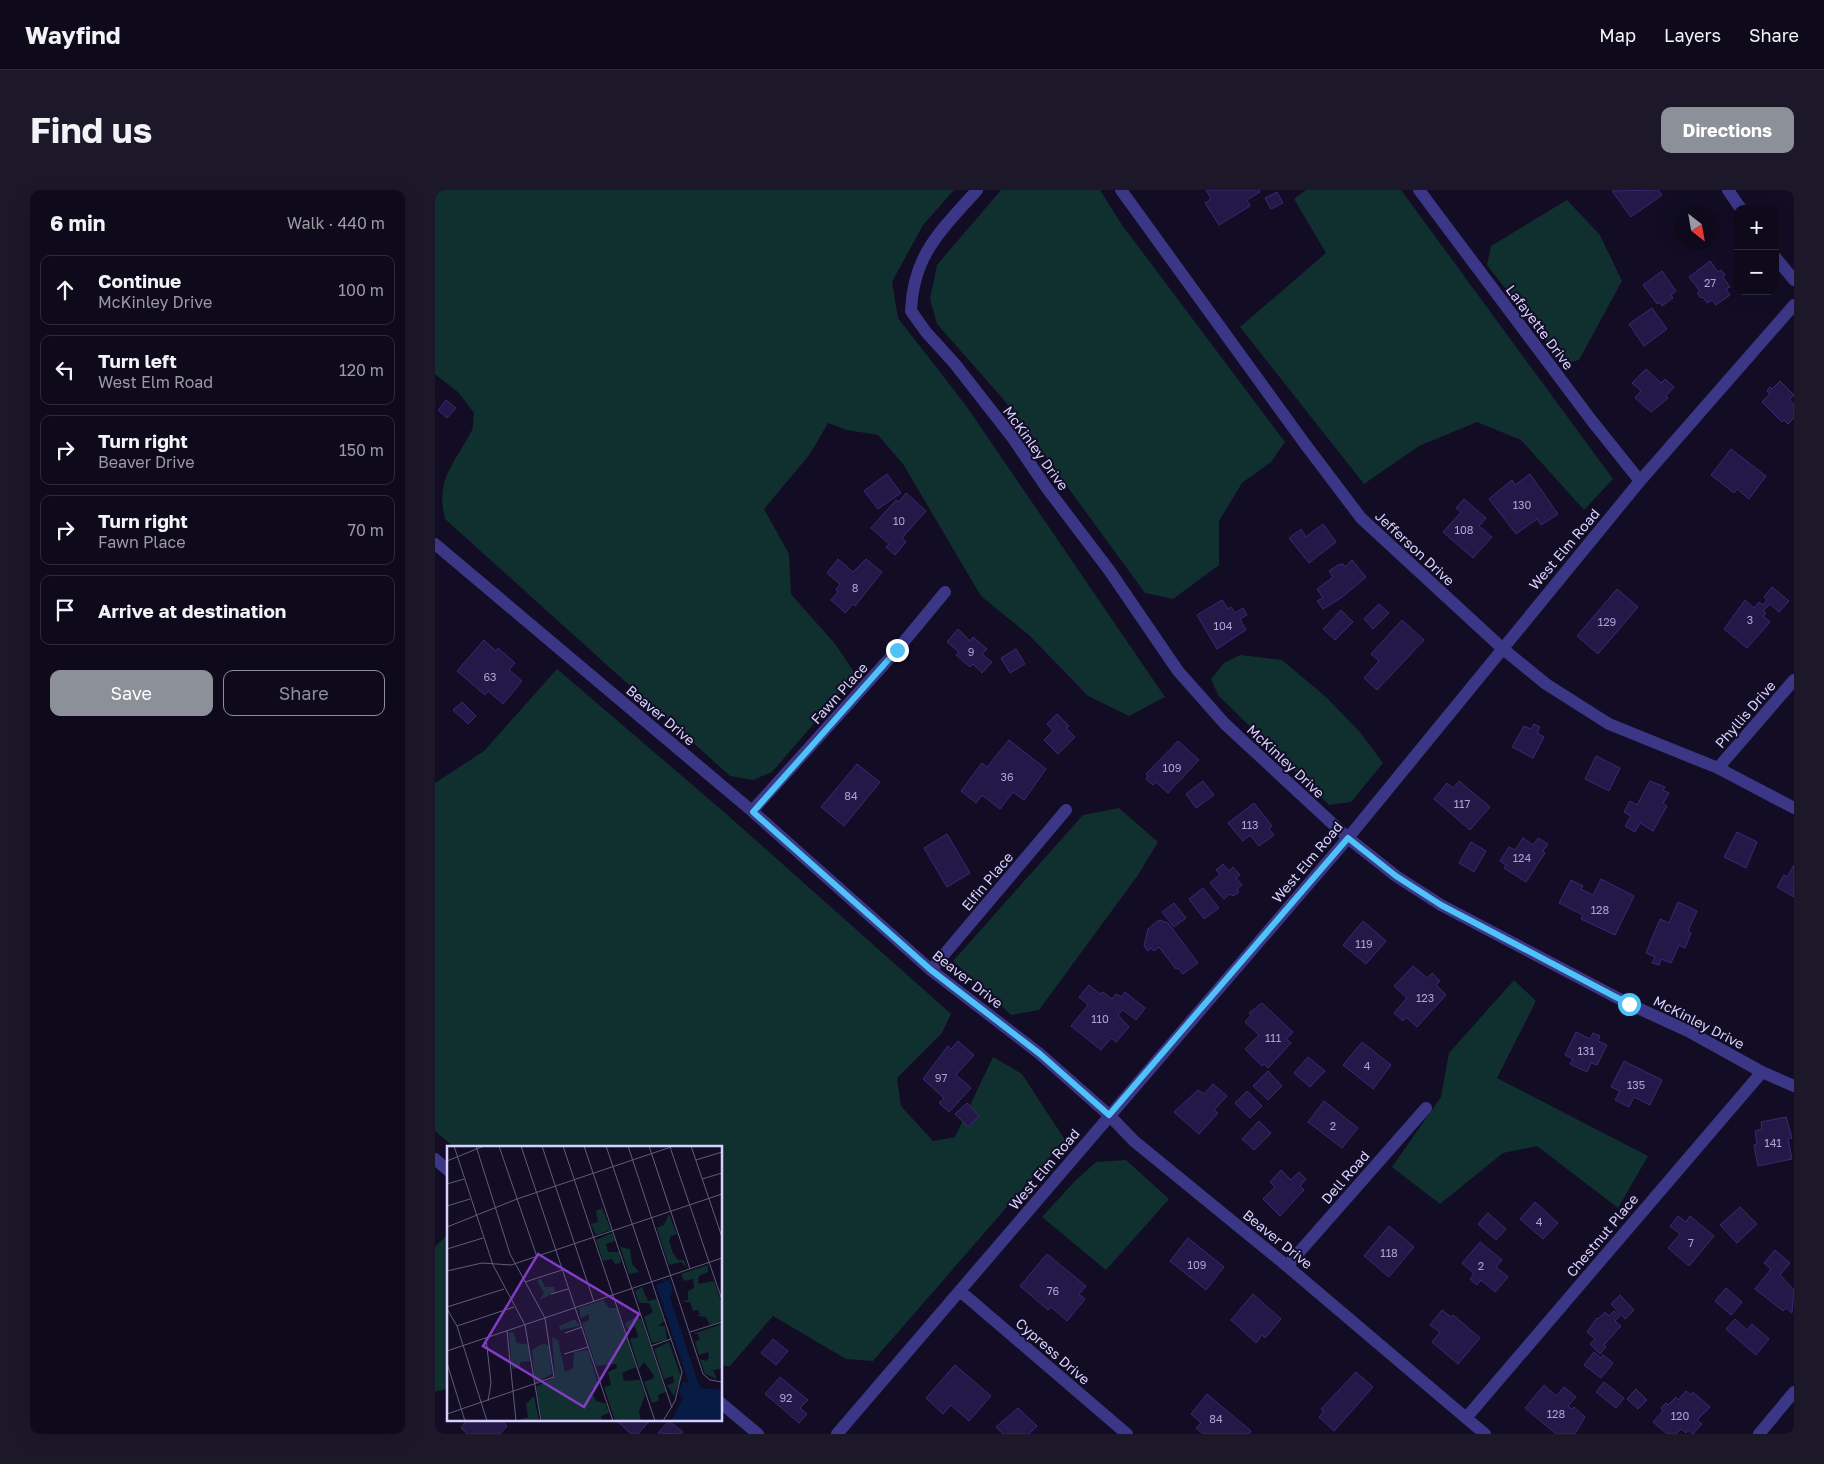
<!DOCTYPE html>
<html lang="en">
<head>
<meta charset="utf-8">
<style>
  body { margin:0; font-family:"Golos Text",sans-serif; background:#1c1829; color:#f1f3f6 }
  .controls { position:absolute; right:15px; top:15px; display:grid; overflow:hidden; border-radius:10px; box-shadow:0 5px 20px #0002 }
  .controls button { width:45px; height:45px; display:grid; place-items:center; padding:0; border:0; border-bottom:1px solid #2e2b3b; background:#0e0a1c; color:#f1f3f6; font:25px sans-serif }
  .compass { position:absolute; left:1239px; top:15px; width:45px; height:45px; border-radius:50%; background:#0e0a1c; box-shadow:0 5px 20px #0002; rotate:149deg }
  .stop { position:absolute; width:15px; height:15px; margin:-11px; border:4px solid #4fc3f7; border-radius:50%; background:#fff }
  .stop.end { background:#4fc3f7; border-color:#fff; box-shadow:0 1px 5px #0008 }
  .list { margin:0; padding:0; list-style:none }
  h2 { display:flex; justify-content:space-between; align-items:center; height:65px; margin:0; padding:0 20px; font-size:21px }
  h2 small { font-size:16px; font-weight:400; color:#9b9aa3 }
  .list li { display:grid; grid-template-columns:32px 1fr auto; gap:15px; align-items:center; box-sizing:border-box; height:70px; margin:0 10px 10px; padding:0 10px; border:1px solid #2e2b3b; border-radius:10px }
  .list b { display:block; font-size:19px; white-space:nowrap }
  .list p { margin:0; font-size:16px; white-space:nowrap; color:#9b9aa3 }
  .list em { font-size:16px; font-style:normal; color:#9b9aa3 }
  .actions { display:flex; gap:10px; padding:15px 20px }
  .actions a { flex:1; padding:11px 0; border:1px solid #8c9099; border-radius:10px; text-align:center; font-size:18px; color:#8c9099 }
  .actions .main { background:#8c9099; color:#fff }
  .icon { flex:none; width:28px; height:28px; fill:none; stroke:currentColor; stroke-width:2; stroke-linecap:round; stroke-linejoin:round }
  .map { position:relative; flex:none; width:1359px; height:1244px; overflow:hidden; border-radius:10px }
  header { display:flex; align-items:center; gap:30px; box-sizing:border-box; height:70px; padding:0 25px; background:#0e0a1c; border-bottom:1px solid #2e2b3b }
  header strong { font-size:24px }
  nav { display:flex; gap:28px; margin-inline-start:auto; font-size:18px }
  .intro { display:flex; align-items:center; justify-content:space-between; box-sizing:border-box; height:120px; padding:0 30px }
  h1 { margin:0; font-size:35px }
  .button { padding:12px 22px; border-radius:10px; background:#8c9099; color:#fff; font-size:18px; font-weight:700 }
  main { display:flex; gap:30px; padding:0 30px }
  aside { flex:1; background:#0e0a1c; border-radius:10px; box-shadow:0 5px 20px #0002 }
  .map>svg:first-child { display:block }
  .green { fill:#102f2f }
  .building { fill:#231847; stroke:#3a2974 }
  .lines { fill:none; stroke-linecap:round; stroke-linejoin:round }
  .minor { stroke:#3b3686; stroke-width:12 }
  .route { stroke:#4fc3f7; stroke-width:6 }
  .labels { text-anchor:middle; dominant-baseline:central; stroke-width:4; stroke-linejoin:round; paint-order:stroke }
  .number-label { font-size:11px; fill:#aba3d1 }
  .street-label { font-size:14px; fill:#d8d1ff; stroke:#120d25 }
  .inset-road { fill:none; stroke:#615b7c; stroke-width:1 }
  .view { fill:#843cc5; fill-opacity:0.15; stroke:#843cc5; stroke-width:2.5 }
  .inset-edge { fill:none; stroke:#d8d1ff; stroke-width:2.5 }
</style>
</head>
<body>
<header>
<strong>Wayfind</strong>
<nav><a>Map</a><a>Layers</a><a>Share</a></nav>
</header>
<div class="intro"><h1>Find us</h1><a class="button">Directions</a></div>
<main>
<aside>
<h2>6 min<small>Walk · 440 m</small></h2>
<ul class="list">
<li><svg class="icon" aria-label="ahead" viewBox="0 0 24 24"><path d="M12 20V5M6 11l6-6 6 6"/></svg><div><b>Continue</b><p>McKinley Drive</p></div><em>100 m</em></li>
<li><svg class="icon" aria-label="left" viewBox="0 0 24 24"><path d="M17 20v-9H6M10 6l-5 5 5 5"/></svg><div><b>Turn left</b><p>West Elm Road</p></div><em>120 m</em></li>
<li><svg class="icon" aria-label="right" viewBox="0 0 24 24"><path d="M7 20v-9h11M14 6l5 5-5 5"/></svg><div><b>Turn right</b><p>Beaver Drive</p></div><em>150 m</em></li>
<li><svg class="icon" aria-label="right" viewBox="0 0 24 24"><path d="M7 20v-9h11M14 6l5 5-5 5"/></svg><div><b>Turn right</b><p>Fawn Place</p></div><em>70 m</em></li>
<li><svg class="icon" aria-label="arrive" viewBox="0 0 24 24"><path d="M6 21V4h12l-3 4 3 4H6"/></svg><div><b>Arrive at destination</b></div></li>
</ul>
<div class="actions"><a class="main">Save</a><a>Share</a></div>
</aside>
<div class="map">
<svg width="1359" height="1244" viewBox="0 0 1359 1244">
  <rect width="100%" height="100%" fill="#120d25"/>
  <path class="green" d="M0,0h519l-31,35 -31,57 6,36 69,89 198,290 -36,19 -41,-20 -58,-60 -49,-40 -78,-132 -25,-29 -31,-5 -19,-7 -18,31 -46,55 25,45 2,40 45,51 20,30 -84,97 -19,8 -23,-4 -285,-257c-10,-40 10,-56 26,-87 3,-5 2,-14 3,-19l-15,-20 -24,-19z
    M566,0h99l22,35 163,217 -14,20 -29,21 -23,38v44l-46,34 -28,-6 -141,-193 -67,-76 -7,-25 7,-34z
    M871,0h95l212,289 -29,31 -63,-70 -44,-18 -58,24 -55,38 -124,-157 86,-74 -32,-54z
    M1132,10l33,35 22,46 -43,79 -16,4 -76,-99 4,-19z
    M805,465l42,5 44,37 34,35 23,31 -32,39 -22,3 -111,-110 -7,-16 13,-16z
    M122,479l167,143 227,202 -9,19 -45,45 4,28 32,35 22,-4 38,-80 29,17 43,66 -192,221 -27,-2 -73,-43 -43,50h-9v-218h-266l-20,-17v-348l49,-32z
    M684,618l39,34 -20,33 -99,135 -28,5 -58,-54 130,-146z
    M1079,790l22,21 -39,77 151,78 -30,52 -81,-62 -34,7 -63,51 -48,-37 49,-70 8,-44z
    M691,970l43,39 -63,71 -64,-53 33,-36 21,-19z
    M14,1043v155l-14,4v-145z"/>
  <path class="building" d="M771,0h53l1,2 -13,8 3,6 -31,19 -14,-22 6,-4z
    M1223,0l4,5 -31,22 -19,-26z
    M842,2l6,11 -12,6 -6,-11z
    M1275,71l8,11 3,-2 4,5 -2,2 7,10 -4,2 4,6 -14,10 -4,-5 -5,3 -4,-6 -2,1 -4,-5 3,-2 -11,-14z
    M1227,81l14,20 -5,4 2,3 -11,8 -2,-4 -3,2 -14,-19z
    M1217,118l15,21 -23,17 -15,-22z
    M1211,179l15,14 4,-4 9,8 -8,9 2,2 -17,14 -16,-14 6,-7 -9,-8z
    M1345,191l14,14 -5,5 5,4v14l-6,6 -4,-4 -2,2 -20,-20 8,-8 -3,-3 3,-4 2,2z
    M11,210l10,8 -9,10 -9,-8z
    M1296,259l35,27 -17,23 -12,-10 -3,4 -23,-18z
    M452,284l14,19 -23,16 -14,-18z
    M1095,284l28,40 -17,11 -4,-6 -21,15 -27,-35 23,-19 3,5z
    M471,303l20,18 -24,27 4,4 -11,13 -9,-8 3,-3 -18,-16 25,-28 3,2z
    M1029,309l22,19 -7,8 13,11 -19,21 -30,-26 18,-20 -5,-4z
    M888,334l13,18 -27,21 -20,-25 12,-9 5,8z
    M403,369l15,13 13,-13 16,13 -27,34 -2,-2 -8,9 -14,-13 7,-8 -2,-2 4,-6 -13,-11z
    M917,370l14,17 -25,21 -18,11 -6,-8 6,-3 -6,-9 16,-12 -4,-6 9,-6 5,-1 2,3z
    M1337,397l17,14 -10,11 -9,-8 -7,7 3,2 -3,3 7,6 -23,26 -23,-19 21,-29 9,8 5,-6 4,3 4,-5 -3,-3z
    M1182,399l21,18 -40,47 -21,-18z
    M787,410l6,9 3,-2 4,6 8,-5 4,7 -7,4 6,11 -29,19 -20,-34z
    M944,414l10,9 -16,16 -9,-10z
    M906,420l12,12 -18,18 -12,-11z
    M967,430l22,20 -47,50 -13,-12 15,-17 -8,-7z
    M523,439l12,12 3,-4 14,12 -5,5 10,8 -10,11 -9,-9 -3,3 -14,-12 3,-3 -12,-10z
    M49,450l12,11 2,-3 17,15 -6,7 13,11 -19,23 -15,-13 -3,4 -28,-24z
    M581,459l9,15 -15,9 -9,-15z
    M27,512l14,14 -8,8 -15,-14z
    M622,524l12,12 -3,2 9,9 -17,17 -14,-14 9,-9 -6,-7z
    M1099,534l6,3 -3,6 7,4 -11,21 -21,-11 12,-21 7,3z
    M574,550l37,29 -22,31 -11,-8 -13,17 -18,-14 -6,8 -15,-12 21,-28 5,4z
    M743,551l21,19 -31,33 -12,-11 -3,3 -7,-6 2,-3 -2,-2z
    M1161,566l24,12 -11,23 -24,-12z
    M422,574l23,18 -36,44 -23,-19z
    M768,591l11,14 -18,13 -10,-14z
    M1024,591l31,26 -20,23 -36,-31 13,-16 6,5z
    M1215,591l15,6 -2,3 6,3 -6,10 4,3 -14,25 -13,-8 -5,9 -10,-6 6,-10 -7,-4 6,-11 7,4z
    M819,613l18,23 -3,3 5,6 -15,11 -9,-11 -7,6 -15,-18z
    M1302,642l20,10 -11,26 -22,-11z
    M512,644l23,39 -23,14 -23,-39z
    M1088,648l10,7 5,-7 10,6 -5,7 2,2 -19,29 -22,-14 2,-3 -6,-4 9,-14 6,3z
    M1036,652l15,9 -12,21 -15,-9z
    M788,674l6,7 4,-4 7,8 -4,3 6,7 -5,4 2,3 -6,4 -3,-2 -6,5 -14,-16 10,-9 -4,-4z
    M1359,675v32l-17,-10 7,-12 3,2z
    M1166,689l33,17 -19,39 -34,-16 2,-4 -24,-12 12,-23 12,6 -2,3 12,6z
    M768,698l16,20 -15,11 -15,-20z
    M1243,712l19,9 -9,20 3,2 -6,15 -6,-3 -8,18 -10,-4 -2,6 -7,-2 3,-6 -9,-4 14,-34 9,4z
    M739,713l12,15 -12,9 -12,-15z
    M724,730l9,3 30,40 -15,11 -5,-6 -2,1 -17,-22 -5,4 -3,-3 -3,3 -4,-5 4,-17z
    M928,731l23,20 -20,23 -23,-19z
    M978,776l14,12 5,-5 8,8 -4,4 10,10 -29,32 -11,-10 -3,4 -9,-8 13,-15 -13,-12z
    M654,795l11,9 3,-2 9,7 4,-5 5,3 4,-5 20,16 -9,12 -13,-10 -5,5 11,12 -13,15 -5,-4 -10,12 -30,-24 17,-21 -9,-8z
    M827,813l31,29 -7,7 5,4 -23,25 -4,-4 -2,2 -17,-17 14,-14 -14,-13 6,-7 -2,-2z
    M1141,842l14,7 3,-6 7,3 -2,5 9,4 -10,20 -6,-2 -4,9 -17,-8 3,-5 -8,-4z
    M523,851l16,14 -18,20 15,13 -22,24 -10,-9 5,-5 -21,-19 25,-33 3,3z
    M927,852l29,23 -18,24 -30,-24z
    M873,867l17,14 -15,16 -16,-14z
    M1189,871l38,19 -12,25 -16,-8 -5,10 -14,-7 5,-9 -9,-4z
    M833,881l14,15 -14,14 -15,-14z
    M778,894l14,12 -13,14 4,3 -19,21 -25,-22 24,-22 6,4z
    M812,901l15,15 -12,12 -15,-15z
    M889,911l34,27 -16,20 -34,-26z
    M532,913l12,13 -11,11 -13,-13z
    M1351,927l6,21 -4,1 4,20 -34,7 -4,-21 3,-1 -2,-13 7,-2 -1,-7z
    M824,931l12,12 -17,17 -12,-11z
    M846,980l10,10 8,-8 7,7 -6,7 4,4 -24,26 -17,-17 12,-12 -5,-5z
    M1100,1012l23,21 -15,16 -23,-20z
    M1305,1017l17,17 -20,19 -17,-18z
    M1053,1023l18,16 -10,11 -18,-16z
    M1243,1026l8,6 4,-6 24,20 -25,30 -21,-18 12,-14 -10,-8z
    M954,1036l25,21 -25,30 -25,-21z
    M753,1048l36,29 -18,23 -36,-29z
    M1045,1052l22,18 -6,7 12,10 -13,15 -14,-12 -4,5 -7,-6 4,-5 -12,-11z
    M1340,1060l15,13 -10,12 14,15 -2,23 -6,-5 -3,3 -28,-22 16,-20 -7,-6z
    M612,1064l39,32 -7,8 6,5 -18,22 -16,-14 -3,3 -28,-24z
    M1291,1098l16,14 -11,13 -16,-14z
    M818,1104l28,25 -16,19 -3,-3 -6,8 -25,-23z
    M1185,1105l14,15 -9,9 -14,-15z
    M1007,1120l9,7 2,-2 27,23 -22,26 -26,-22 8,-10 -10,-7z
    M1179,1121l6,5 -5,5 6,5 -17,19 2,2 -6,7 -10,-10 5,-5 -8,-7 10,-14 1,1 7,-7 4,4z
    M1300,1129l12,11 5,-6 17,15 -13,16 -30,-26z
    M338,1149l15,12 -12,14 -15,-12z
    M1159,1162l7,6 2,-3 10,8 -12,15 -17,-13z
    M520,1175l36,31 -22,25 -18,-16 -8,9 -17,-16z
    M921,1182l17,15 -39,44 -15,-14 5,-6 -3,-2z
    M345,1187l28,23 -8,8 7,6 -8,9 -34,-29z
    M1169,1192l20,16 -8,10 -20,-16z
    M1109,1195l12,11 8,-9 12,10 -8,9 4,3 2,-2 11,10 -10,17h-19l-31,-26z
    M1201,1199l11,11 -9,9 -11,-10z
    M1251,1201l5,4 2,-3 17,15 -13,13 5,4 -9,10 -5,-4 -2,3 -5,-4 -5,5h-9l-14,-12 10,-11 -2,-3 5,-5 2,2 8,-8 2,3z
    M772,1204l44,37 -2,3h-46l-7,-6 5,-5 -10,-9z
    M583,1218l19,18 -8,8h-26l-7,-7z
    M32,1230h34l6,6 -7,8h-33l-6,-6z
    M181,1230h34l-12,14h-7z
    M234,1231l14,11 -2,2 -23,-1z"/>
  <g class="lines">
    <path class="minor" d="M542,0c-35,40 -64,64 -66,121l15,21 29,32 57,73 34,50 63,83 69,101 47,53 123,114 48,38 45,29 188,99 59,27 74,41 32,14
      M686,0l184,254 56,74 141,130 44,36 63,40 109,44 76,40
      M984,0l173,231 48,60
      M1293,0l13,19
      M1340,67l19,23
      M0,354l317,267 179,159 109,84 69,61 25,26 153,125 198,168
      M1283,578l76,-88
      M317,621l145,-161 48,-58
      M496,780l135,-160
      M0,969l14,12
      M852,1076l139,-158
      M525,1101l167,143
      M286,1213l37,31
      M1031,1228l296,-346
      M402,1244l511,-596 292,-357 154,-176
      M1324,1244l35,-42"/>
  </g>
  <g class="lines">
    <path class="route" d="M462,460l-144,162 178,158 109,84 69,61 239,-277 48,38 45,29 188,99"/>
  </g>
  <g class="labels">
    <g class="number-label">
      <text x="1275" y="92">27</text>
      <text x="1087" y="314">130</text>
      <text x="464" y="330">10</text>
      <text x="1029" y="339">108</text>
      <text x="420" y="397">8</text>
      <text x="1315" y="429">3</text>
      <text x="1172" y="431">129</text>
      <text x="788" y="435">104</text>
      <text x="536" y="461">9</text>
      <text x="55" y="486">63</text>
      <text x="737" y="577">109</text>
      <text x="572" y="586">36</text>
      <text x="416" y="605">84</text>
      <text x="1027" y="613">117</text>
      <text x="815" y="634">113</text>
      <text x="1087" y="667">124</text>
      <text x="1165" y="719">128</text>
      <text x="929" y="753">119</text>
      <text x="990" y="807">123</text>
      <text x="665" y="828">110</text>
      <text x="838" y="847">111</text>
      <text x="1151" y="860">131</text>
      <text x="932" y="875">4</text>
      <text x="506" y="887">97</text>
      <text x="1201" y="894">135</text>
      <text x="898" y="935">2</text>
      <text x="1338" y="952">141</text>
      <text x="1104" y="1031">4</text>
      <text x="1256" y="1052">7</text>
      <text x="954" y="1062">118</text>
      <text x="762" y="1074">109</text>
      <text x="1046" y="1075">2</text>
      <text x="618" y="1100">76</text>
      <text x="351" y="1207">92</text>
      <text x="1121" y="1223">128</text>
      <text x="1245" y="1225">120</text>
      <text x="781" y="1228">84</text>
    </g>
    <g class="street-label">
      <text transform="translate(1105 137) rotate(53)">Lafayette Drive</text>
      <text transform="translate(601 258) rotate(54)">McKinley Drive</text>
      <text transform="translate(980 358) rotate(43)">Jefferson Drive</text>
      <text transform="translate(1129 359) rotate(-50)">West Elm Road</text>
      <text transform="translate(404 503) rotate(-48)">Fawn Place</text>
      <text transform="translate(1310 524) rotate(-49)">Phyllis Drive</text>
      <text transform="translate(226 525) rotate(40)">Beaver Drive</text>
      <text transform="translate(851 571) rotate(43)">McKinley Drive</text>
      <text transform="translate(872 672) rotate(-50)">West Elm Road</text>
      <text transform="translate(552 691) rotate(-50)">Elfin Place</text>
      <text transform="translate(533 789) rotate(38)">Beaver Drive</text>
      <text transform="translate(1264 832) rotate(27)">McKinley Drive</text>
      <text transform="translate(609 979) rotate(-50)">West Elm Road</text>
      <text transform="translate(910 987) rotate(-49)">Dell Road</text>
      <text transform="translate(1167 1045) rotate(-50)">Chestnut Place</text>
      <text transform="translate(843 1049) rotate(39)">Beaver Drive</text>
      <text transform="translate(618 1161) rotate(41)">Cypress Drive</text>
    </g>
  </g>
  <g transform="translate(12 956)">
    <rect width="275" height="275" fill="#120d25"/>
    <path d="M155,62l9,22 -15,5 -5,-11 7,-2 -2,-11zM222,68l8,20 -6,2 -2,5 4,12 5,7h6l3,8 -6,-6 -12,3 -4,-11 -8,-26 7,-3zM165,87l3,8 -9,3 2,8h11l2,11 -6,1 -3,-5 -9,2 -7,-21zM173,101l10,2 2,15 7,8 -10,2zM261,119v7l-9,4 -1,5 1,3 15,-3 8,23v17l-12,4 -4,-8 -9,-1 3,-2 -2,-4 -5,1 -3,-9h-8l6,-2v-9l6,-3 -1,-9 -9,2 -3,-7zM94,132l4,9h9l2,5 -17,8 5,-7 -7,-12zM195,141l6,14 9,-2 7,22 -6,5h7l2,14 -15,3 -8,-26 9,-5 -4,-9h-10l-4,-12zM156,154l6,8h8l19,59 -14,6 2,8 16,-1 5,15 -6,16 2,10h-26l-11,-34 7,-2 -3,-13 9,-4 -1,-4 -20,2 -14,-43 7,-3v-6l-8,4 -1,-3 -1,-7zM189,171l5,2 25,73 -8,3 1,5 -4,2 -3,1 -8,-21 10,-4 -1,-4 -9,-12 -5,7 -9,-30 8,-2 -1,-5 -2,-5 -8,2 -2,-6zM128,173l5,7 -20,4 -1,-4zM275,178v45l-9,1 4,9 -12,-5 -5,-15 7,2 2,-4 -1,-5 -9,3 -4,-13 5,-3 -2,-5h-5zM66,186l4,11 11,1 2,17 -10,1v6l-8,1 -3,-36zM105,191l6,3 7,32 8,-4 1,-16 14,-2 10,34 -7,7 5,10 10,3 3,9 -8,3 1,5h-60l-6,-34 19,-10zM222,196l12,35 -7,19 -7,-11 7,-2 -1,-7 -9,3 -10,-30zM95,198l7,1 3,29 -17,9 -3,-33zM87,250l5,25h-22l11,-4 -2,-13z" fill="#102f2f"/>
    <path d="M222,134l4,10 -3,7 28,86 3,5 21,2v31h-51l12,-23 -4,-6 4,-10 6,1 -33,-98z" fill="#071b44"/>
    <path class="inset-road" d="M7,0l39,119 32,60 16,96M52,0l38,111M74,0l92,275M95,0l52,156M116,0l92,275M137,0l88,262M159,0l76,226 -7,29 -12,20M181,0l75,228 7,6 12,2M202,0l41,123M244,0l31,91M223,1l52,153M249,14l26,-8M0,15l37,-15M255,33l20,-6M0,38l17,-5M0,60l23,-7M0,81l70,-28 157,-53M0,103l36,-11M0,125l35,-8 29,2 211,-71M78,136l37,-12M104,148l17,-5M0,161l57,-18M0,163l10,17 30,95M10,180l57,-19M60,185l9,90M243,186l32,-10M118,187l17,-6M39,192l5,45 -3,18M204,200l20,-7M0,205l275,-93M117,208l24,-7M0,217l18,58M0,268l107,-37 -9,-59 -35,-64 -34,-108"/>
    <path class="view" d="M91,108l101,60 -55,93 -101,-61z"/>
    <rect width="275" height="275" class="inset-edge"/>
  </g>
</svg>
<div class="controls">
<button>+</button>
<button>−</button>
</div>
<svg class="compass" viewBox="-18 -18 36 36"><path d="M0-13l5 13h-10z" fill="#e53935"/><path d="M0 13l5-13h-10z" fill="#9b9aa3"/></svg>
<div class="stop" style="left:1194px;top:814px"></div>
<div class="stop end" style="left:462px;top:460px"></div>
</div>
</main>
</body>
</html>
